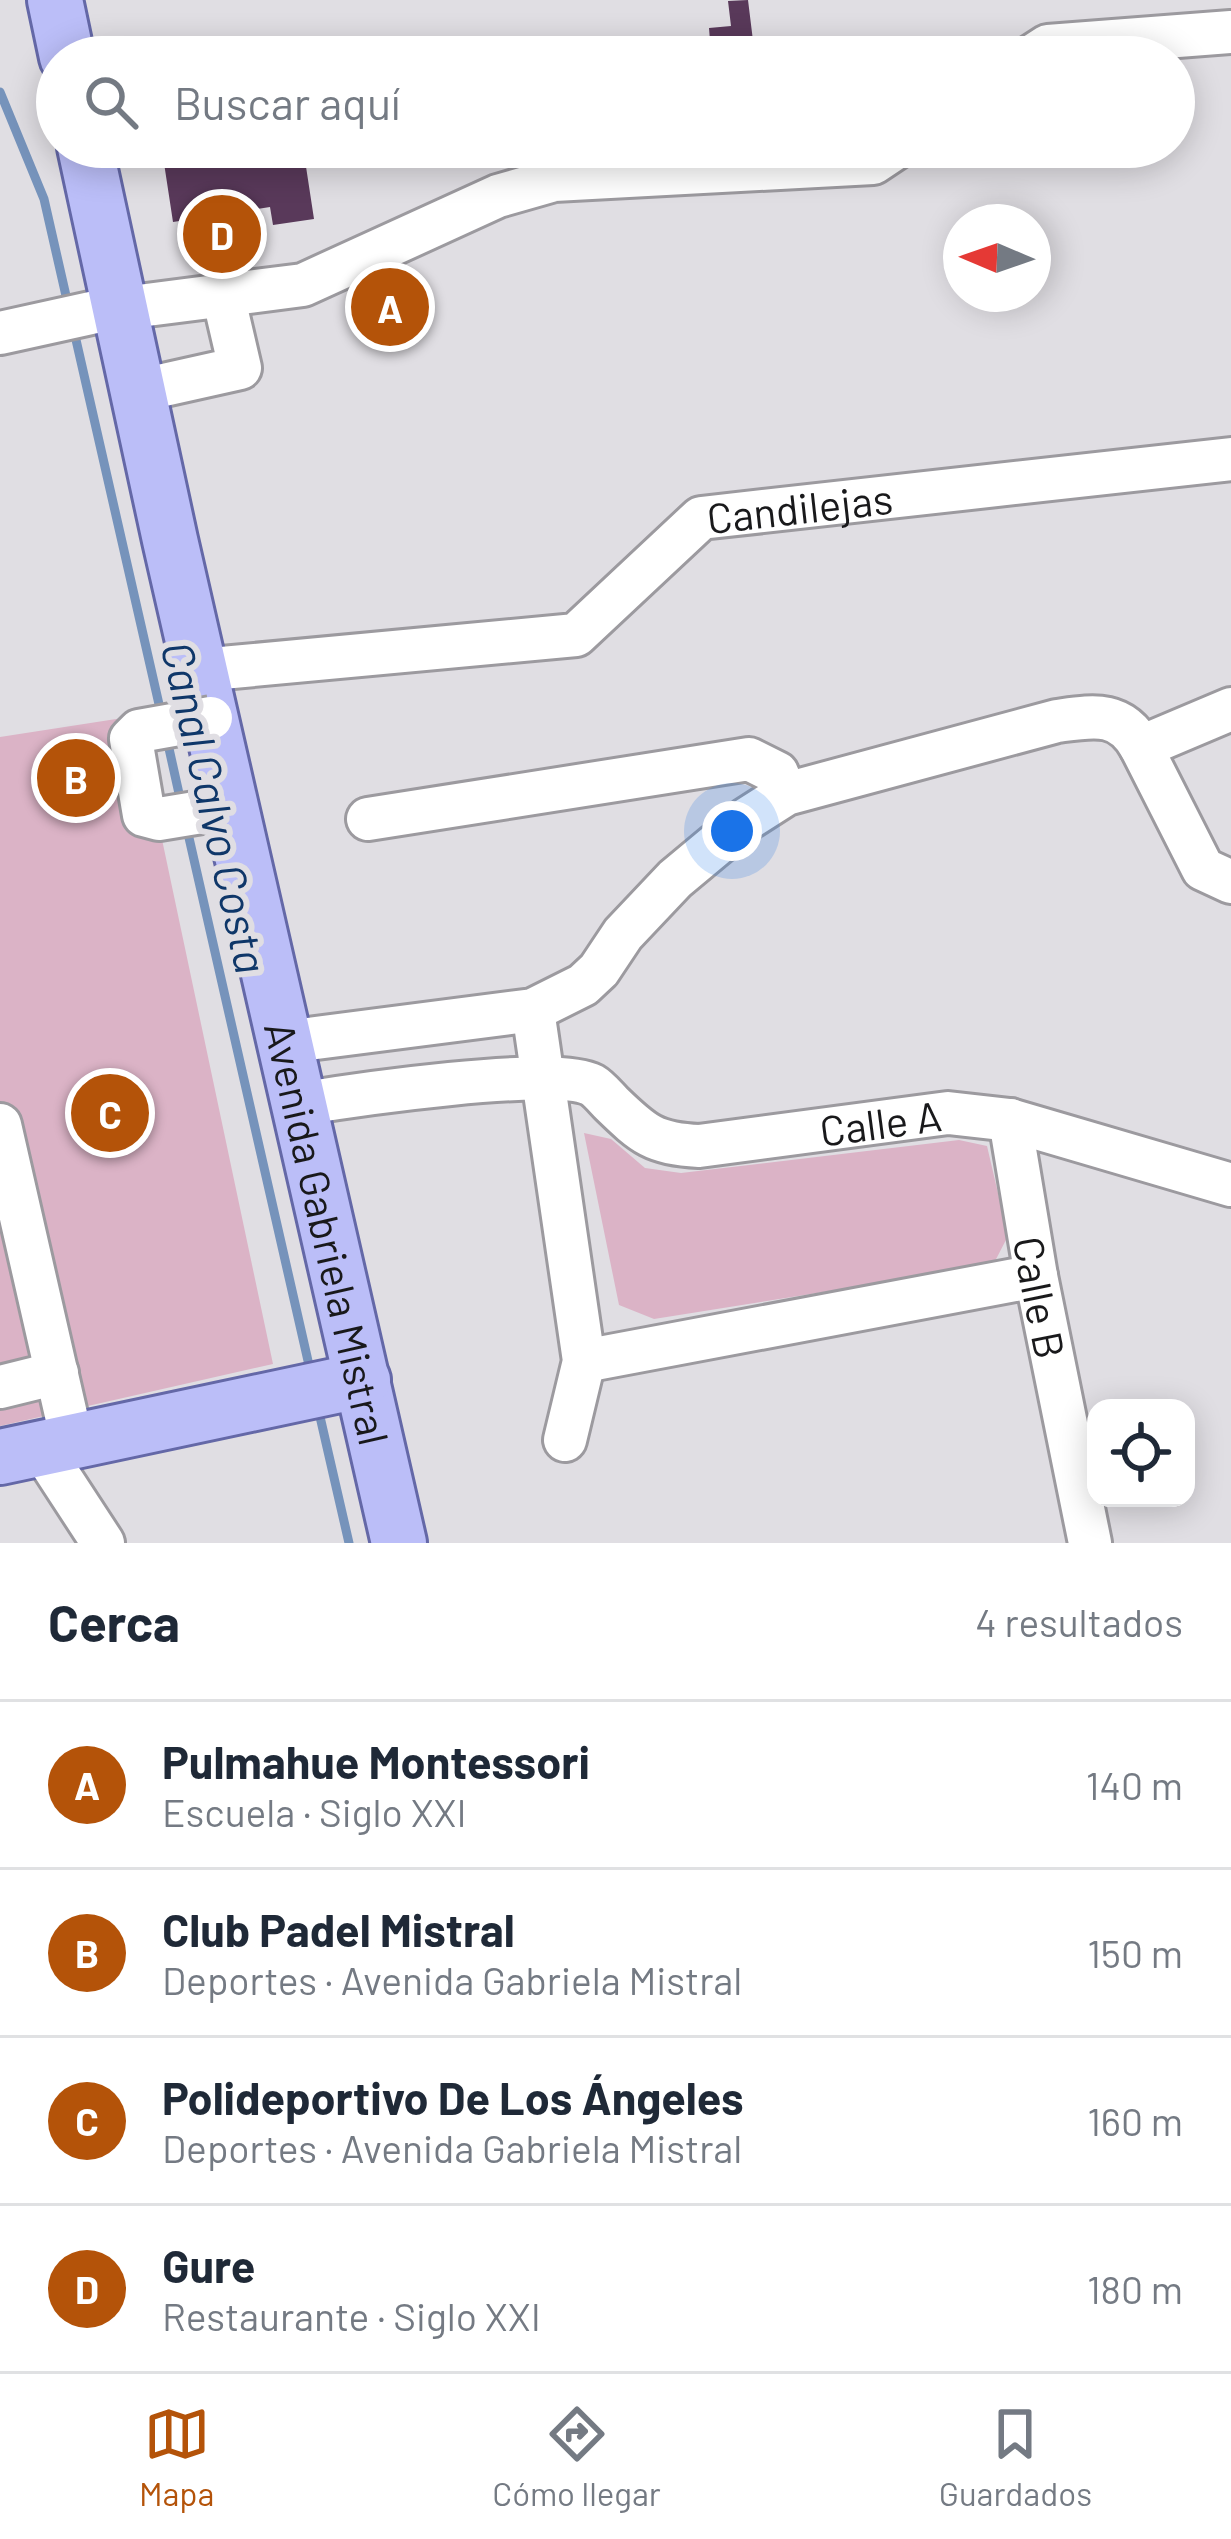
<!DOCTYPE html>
<html lang="es">
<head>
<meta charset="utf-8">
<style>
  body { margin:0; font-family:Barlow,sans-serif; background:#f2f2f3; color:#1f2937 }
  .controls { position:absolute; right:36px; bottom:36px; display:grid; overflow:hidden; border-radius:24px; box-shadow:0 6px 30px #0003 }
  .controls button { width:108px; height:108px; display:grid; place-items:center; padding:0; border:0; border-bottom:3px solid #e0e1e3; background:#fff; color:#1f2937; font:60px sans-serif }
  .compass { position:absolute; left:943px; top:204px; width:108px; height:108px; border-radius:50%; background:#fff; box-shadow:0 6px 30px #0003; rotate:272deg }
  .you { position:absolute; left:732px; top:831px; width:42px; height:42px; margin:-30px; border:9px solid #fff; border-radius:50%; background:#1a73e8; box-shadow:0 0 0 18px #1a73e833 }
  .badge { display:grid; place-items:center; width:78px; height:78px; border-radius:50%; background:#b45309; color:#fff; font-size:39px; font-weight:700 }
  .pin { position:absolute; translate:-50% -50%; border:6px solid #fff; box-shadow:0 3px 12px #0006 }
  .list { margin:0; padding:0; list-style:none }
  h2 { display:flex; justify-content:space-between; align-items:center; height:156px; margin:0; padding:0 48px; font-size:51px }
  h2 small { font-size:39px; font-weight:400; color:#747a83 }
  .list li { display:grid; grid-template-columns:78px 1fr auto; gap:36px; align-items:center; box-sizing:border-box; height:168px; padding:0 48px; border-top:3px solid #e0e1e3 }
  .list b { display:block; font-size:45px; white-space:nowrap }
  .list p { margin:0; font-size:39px; white-space:nowrap; color:#747a83 }
  .list em { font-size:39px; font-style:normal; color:#747a83 }
  .icon { flex:none; width:66px; height:66px; fill:none; stroke:currentColor; stroke-width:2; stroke-linecap:round; stroke-linejoin:round }
  .map { position:relative; flex:none; width:1231px; height:1543px; overflow:hidden }
  .search { position:absolute; background:#fff; box-shadow:0 6px 30px #0003; left:36px; right:36px; top:36px; height:132px; display:flex; align-items:center; gap:30px; box-sizing:border-box; padding:0 42px; border-radius:66px; color:#747a83; font-size:45px }
  .sheet { height:828px; background:#fff }
  nav { display:flex; justify-content:space-around; align-items:center; box-sizing:border-box; height:168px; border-top:3px solid #e0e1e3; background:#fff; font-size:33px; color:#747a83 }
  nav a { display:grid; justify-items:center; gap:6px }
  nav .on { color:#b45309 }
  .map>svg:first-child { display:block }
  .green { fill:#dbb3c6 }
  .lines { fill:none; stroke-linecap:round; stroke-linejoin:round }
  .stream { stroke:#7693bb; stroke-width:9 }
  .building { fill:#59395a }
  .minor-casing { stroke:#9c9a9f; stroke-width:48 }
  .major-casing { stroke:#6468a7; stroke-width:60 }
  .minor { stroke:#fff; stroke-width:42 }
  .major { stroke:#bbbef8; stroke-width:54 }
  .minor-bridge-casing { stroke:#9c9a9f; stroke-width:48; stroke-linecap:butt }
  .minor-bridge { stroke:#fff; stroke-width:42 }
  .labels { text-anchor:middle; dominant-baseline:central; stroke-width:12; stroke-linejoin:round; paint-order:stroke }
  .street-label { font-size:42px; fill:#19191b; stroke:#e0dee3 }
  .water-label { font-size:45px; font-style:italic; fill:#0f3769; stroke:#e0dee3 }
</style>
</head>
<body>
<div class="map">
<svg width="1231" height="1543" viewBox="0 0 1231 1543">
  <rect width="100%" height="100%" fill="#e0dee3"/>
  <path class="green" d="M142,715l18,115 113,534 -273,62v-689z
    M584,1133l27,6 34,29 36,5 278,-33 28,6 21,90 -15,29 -339,54 -35,-14z"/>
  <g class="lines">
    <path class="stream" d="M0,92l44,107 25,110
      M74,331l87,382
      M166,735l16,72
      M187,829l124,545
      M318,1408l31,135"/>
  </g>
  <path class="building" d="M748,0l7,57h-52l-1,-15 8,-1 -1,-13 22,-2 -3,-25z
    M274,147h29l11,72 -41,6 -3,-18 -97,15 -9,-59z"/>
  <g class="lines">
    <defs>
      <g id="minor">
        <path d="M1031,57l17,-11 183,-14"/>
        <path d="M0,333l100,-22 203,-26 195,-89 56,-16 319,-17 24,-16"/>
        <path d="M137,391l103,-23 -17,-73"/>
        <path id="s1" d="M200,670l376,-35 125,-117 530,-59"/>
        <path d="M184,723l-45,8 -8,8 13,76 15,4 73,-12"/>
        <path d="M1141,747l62,122 28,13"/>
        <path d="M368,819l381,-60 28,14 9,21"/>
        <path d="M533,1010l51,351 -19,79"/>
        <path d="M285,1042l248,-32 50,-25 16,-15 24,-36 52,-55 72,-60 39,-25 271,-73c36,-5 64,-11 84,26l90,-38"/>
        <path id="s2" d="M299,1104c49,-8 256,-39 293,-19 7,4 14,13 20,19 31,30 42,40 87,42l249,-33 62,7 221,65"/>
        <path id="s3" d="M1010,1120l26,156 54,267"/>
        <path d="M0,1125l72,316"/>
        <path d="M584,1361l452,-85"/>
        <path d="M0,1387l57,-14"/>
        <path d="M41,1448l62,95"/>
      </g>
      <g id="major">
        <path d="M55,0l12,57"/>
        <path id="s4" d="M85,147l85,393 229,1003"/>
        <path d="M0,1457l363,-77"/>
      </g>
    </defs>
    <use href="#minor" class="minor-casing"/>
    <use href="#major" class="major-casing"/>
    <use href="#minor" class="minor"/>
    <use href="#major" class="major"/>
    <defs>
      <path id="minor-bridge" d="M184,723l27,-5"/>
    </defs>
    <use href="#minor-bridge" class="minor-bridge-casing"/>
    <use href="#minor-bridge" class="minor-bridge"/>
  </g>
  <g class="labels">
    <g class="street-label">
      <text stroke="none"><textPath href="#s1" startOffset="648">Candilejas</textPath></text>
      <text stroke="none"><textPath href="#s2" startOffset="606">Calle A</textPath></text>
      <text stroke="none"><textPath href="#s4" startOffset="1113">Avenida Gabriela Mistral</textPath></text>
      <text stroke="none"><textPath href="#s3" startOffset="180">Calle B</textPath></text>
    </g>
    <g class="water-label">
      <text transform="translate(216 807) rotate(77)">Canal Calvo Costa</text>
    </g>
  </g>
</svg>
<div class="controls">
<button><svg class="icon" aria-label="locate" viewBox="0 0 24 24"><circle cx="12" cy="12" r="6"/><path d="M12 2v4M12 18v4M2 12h4M18 12h4"/></svg></button>
</div>
<svg class="compass" viewBox="-18 -18 36 36"><path d="M0-13l5 13h-10z" fill="#e53935"/><path d="M0 13l5-13h-10z" fill="#747a83"/></svg>
<div class="you"></div>
<div class="pin badge" style="left:390px;top:307px">A</div>
<div class="pin badge" style="left:76px;top:778px">B</div>
<div class="pin badge" style="left:110px;top:1113px">C</div>
<div class="pin badge" style="left:222px;top:234px">D</div>
<div class="search"><svg class="icon" aria-label="search" viewBox="0 0 24 24"><circle cx="10" cy="10" r="6"/><path d="M15 15l6 6"/></svg>Buscar aquí</div>
</div>
<section class="sheet">
<h2>Cerca<small>4 resultados</small></h2>
<ul class="list">
<li><span class="badge">A</span><div><b>Pulmahue Montessori</b><p>Escuela · Siglo XXI</p></div><em>140 m</em></li>
<li><span class="badge">B</span><div><b>Club Padel Mistral</b><p>Deportes · Avenida Gabriela Mistral</p></div><em>150 m</em></li>
<li><span class="badge">C</span><div><b>Polideportivo De Los Ángeles</b><p>Deportes · Avenida Gabriela Mistral</p></div><em>160 m</em></li>
<li><span class="badge">D</span><div><b>Gure</b><p>Restaurante · Siglo XXI</p></div><em>180 m</em></li>
</ul>
</section>
<nav>
<a class="on"><svg class="icon" aria-label="map" viewBox="0 0 24 24"><path d="M3 6l6-2 6 2 6-2v14l-6 2-6-2-6 2zM9 4v14M15 6v14"/></svg>Mapa</a>
<a><svg class="icon" aria-label="directions" viewBox="0 0 24 24"><path d="M12 3l9 9-9 9-9-9zM9 14v-3h6M13 9l2 2-2 2"/></svg>Cómo llegar</a>
<a><svg class="icon" aria-label="saved" viewBox="0 0 24 24"><path d="M7 4h10v16l-5-4-5 4z"/></svg>Guardados</a>
</nav>
</body>
</html>
